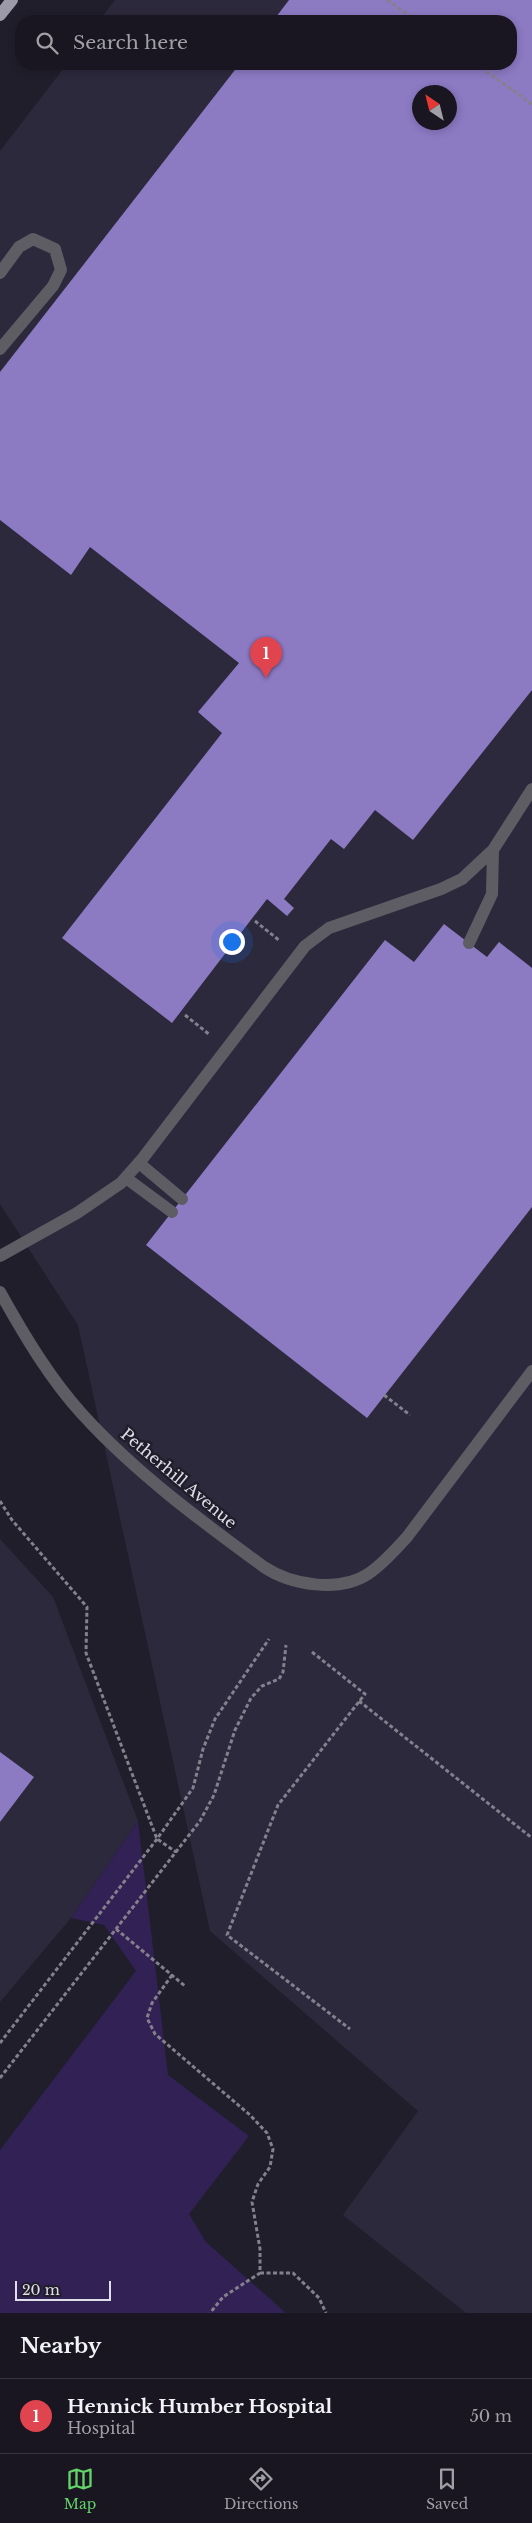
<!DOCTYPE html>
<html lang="en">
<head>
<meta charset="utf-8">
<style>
  body { margin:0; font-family:"Libre Baskerville",serif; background:#26232e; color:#f1f3f6 }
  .compass { position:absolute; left:412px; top:85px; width:45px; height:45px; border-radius:50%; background:#191621; box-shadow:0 2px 8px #0003; rotate:325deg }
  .scale { position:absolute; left:15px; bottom:12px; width:96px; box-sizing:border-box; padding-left:5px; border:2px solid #e0dee8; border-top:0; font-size:14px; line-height:18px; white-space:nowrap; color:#e0dee8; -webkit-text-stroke:4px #211e2c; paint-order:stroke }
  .you { position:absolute; left:231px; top:941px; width:18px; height:18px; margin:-12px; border:4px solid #fff; border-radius:50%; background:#1a73e8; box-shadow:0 0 0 8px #1a73e833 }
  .badge { display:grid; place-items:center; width:32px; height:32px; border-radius:50%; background:#63d469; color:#fff; font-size:16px; font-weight:700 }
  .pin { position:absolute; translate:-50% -41px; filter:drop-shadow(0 1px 2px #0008) }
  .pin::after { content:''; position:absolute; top:26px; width:18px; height:15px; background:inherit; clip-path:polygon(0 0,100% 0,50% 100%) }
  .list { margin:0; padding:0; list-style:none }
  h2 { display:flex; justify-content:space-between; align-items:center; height:65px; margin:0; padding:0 20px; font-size:21px }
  h2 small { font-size:16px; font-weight:400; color:#9f9fa5 }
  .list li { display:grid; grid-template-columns:32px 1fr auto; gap:15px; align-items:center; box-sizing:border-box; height:75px; padding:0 20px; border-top:1px solid #37353f }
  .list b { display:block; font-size:19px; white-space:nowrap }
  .list p { margin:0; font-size:16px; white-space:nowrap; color:#9f9fa5 }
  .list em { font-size:16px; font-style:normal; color:#9f9fa5 }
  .icon { flex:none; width:28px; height:28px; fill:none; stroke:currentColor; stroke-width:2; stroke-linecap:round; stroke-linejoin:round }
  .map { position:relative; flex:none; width:532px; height:2313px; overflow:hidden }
  .search { position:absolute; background:#191621; box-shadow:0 2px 8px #0003; left:15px; right:15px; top:15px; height:55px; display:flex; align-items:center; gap:12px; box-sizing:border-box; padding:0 18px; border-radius:20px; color:#9f9fa5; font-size:19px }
  .sheet { height:140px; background:#191621 }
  nav { display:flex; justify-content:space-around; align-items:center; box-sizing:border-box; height:70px; border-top:1px solid #37353f; background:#191621; font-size:14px; color:#9f9fa5 }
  nav a { display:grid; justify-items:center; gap:2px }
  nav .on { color:#63d469 }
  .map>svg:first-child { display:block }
  .built { fill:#2d293c; fill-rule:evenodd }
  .green { fill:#312154 }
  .building { fill:#8c7ac3; fill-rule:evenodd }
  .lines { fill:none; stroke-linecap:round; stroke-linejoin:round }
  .path { stroke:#84818d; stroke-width:3; stroke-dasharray:4 2.5; stroke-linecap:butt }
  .minor { stroke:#5e5d64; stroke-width:12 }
  .major { stroke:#9c99a8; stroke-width:12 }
  .labels { text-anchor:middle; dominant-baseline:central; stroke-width:5; stroke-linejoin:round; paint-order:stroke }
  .street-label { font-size:16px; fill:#e0dee8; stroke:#211e2c }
</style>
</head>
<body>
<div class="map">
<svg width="532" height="2313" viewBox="0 0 532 2313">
  <rect width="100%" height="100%" fill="#211e2c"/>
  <path class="built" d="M115,0h417v2313h-66l-123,-98 75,-104 -208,-180 -132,-606 -78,-121v-1053l67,-87h444v-43h-412zM420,92h30v30h-30z
    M0,1539l53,58 85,224 -67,97 -71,84z"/>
  <path class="green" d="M138,1821l30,254 81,61 -60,78 17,28 80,71h-286v-163l136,-179 -32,-46 -33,-7z"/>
  <path class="building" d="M289,0h243v690l-119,150 -38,-30 -31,39 -13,-10 -47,60 10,9 -7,8 -20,-17 -95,124 -110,-85 160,-205 -24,-21 41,-49 -149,-116 -19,28 -71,-55v-148l238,-306 -2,-2h275v-43h-238zM420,92h30v30h-30z
    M444,924l43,33 12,-15 33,26v239l-165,211 -221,-173 239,-305 29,22z
    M0,1752l34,25 -34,45z"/>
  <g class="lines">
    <path class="path" d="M387,0l30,21
      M476,64l56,40
      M255,921l25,20
      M185,1015l25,20
      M384,1395l26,20
      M0,1501l12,19 75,87 -1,46 71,186 19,13
      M312,1652l53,42 -87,111 -51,130 123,94
      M359,1701l173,137
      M116,1929l69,57
      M172,1975l-20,28 -5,15 8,16 95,81 17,18 6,16 -3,18 -12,17 -6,18 8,47v24l-37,24 -13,16
      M0,2043l157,-204 36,-51 10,-39 12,-30 54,-80
      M0,2078l200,-257 14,-26 21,-65 16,-32 11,-12 17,-7 4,-7 3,-27
      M260,2273h33l26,25 7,15"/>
    <path class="minor" d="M0,273l19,-26 14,-8 22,10 6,21 -8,16 -53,63
      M469,943l23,-49 1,-44
      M139,1163l43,36
      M126,1178l46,34
      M0,1256l77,-43 44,-30 22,-25 162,-212 24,-18 112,-39 21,-10 31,-29 39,-61
      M0,1292c24,43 50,87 83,123 53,58 118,106 181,152 27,18 75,26 104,7 15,-10 27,-24 39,-37l125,-166"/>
    <path class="major" d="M0,15l12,-15"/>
  </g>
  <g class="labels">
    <g class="street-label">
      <text transform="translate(179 1478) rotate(40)">Petherhill Avenue</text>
    </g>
  </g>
</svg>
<svg class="compass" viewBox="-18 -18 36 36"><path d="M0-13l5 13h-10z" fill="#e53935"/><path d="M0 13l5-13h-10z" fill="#9f9fa5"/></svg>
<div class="scale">20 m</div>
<div class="you"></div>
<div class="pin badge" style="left:266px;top:678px;background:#e0444e">1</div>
<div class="search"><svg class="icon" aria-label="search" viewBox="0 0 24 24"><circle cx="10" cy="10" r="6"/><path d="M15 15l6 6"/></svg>Search here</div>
</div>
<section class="sheet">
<h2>Nearby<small></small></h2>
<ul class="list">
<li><span class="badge" style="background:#e0444e">1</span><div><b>Hennick Humber Hospital</b><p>Hospital</p></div><em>50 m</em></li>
</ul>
</section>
<nav>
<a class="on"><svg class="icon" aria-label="map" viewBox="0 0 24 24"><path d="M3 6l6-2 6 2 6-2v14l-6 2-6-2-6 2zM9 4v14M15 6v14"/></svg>Map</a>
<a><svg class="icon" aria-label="directions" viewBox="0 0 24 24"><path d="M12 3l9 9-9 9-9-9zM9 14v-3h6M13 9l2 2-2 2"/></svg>Directions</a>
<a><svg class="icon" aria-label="saved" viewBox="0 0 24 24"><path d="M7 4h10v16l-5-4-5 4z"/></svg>Saved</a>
</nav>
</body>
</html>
